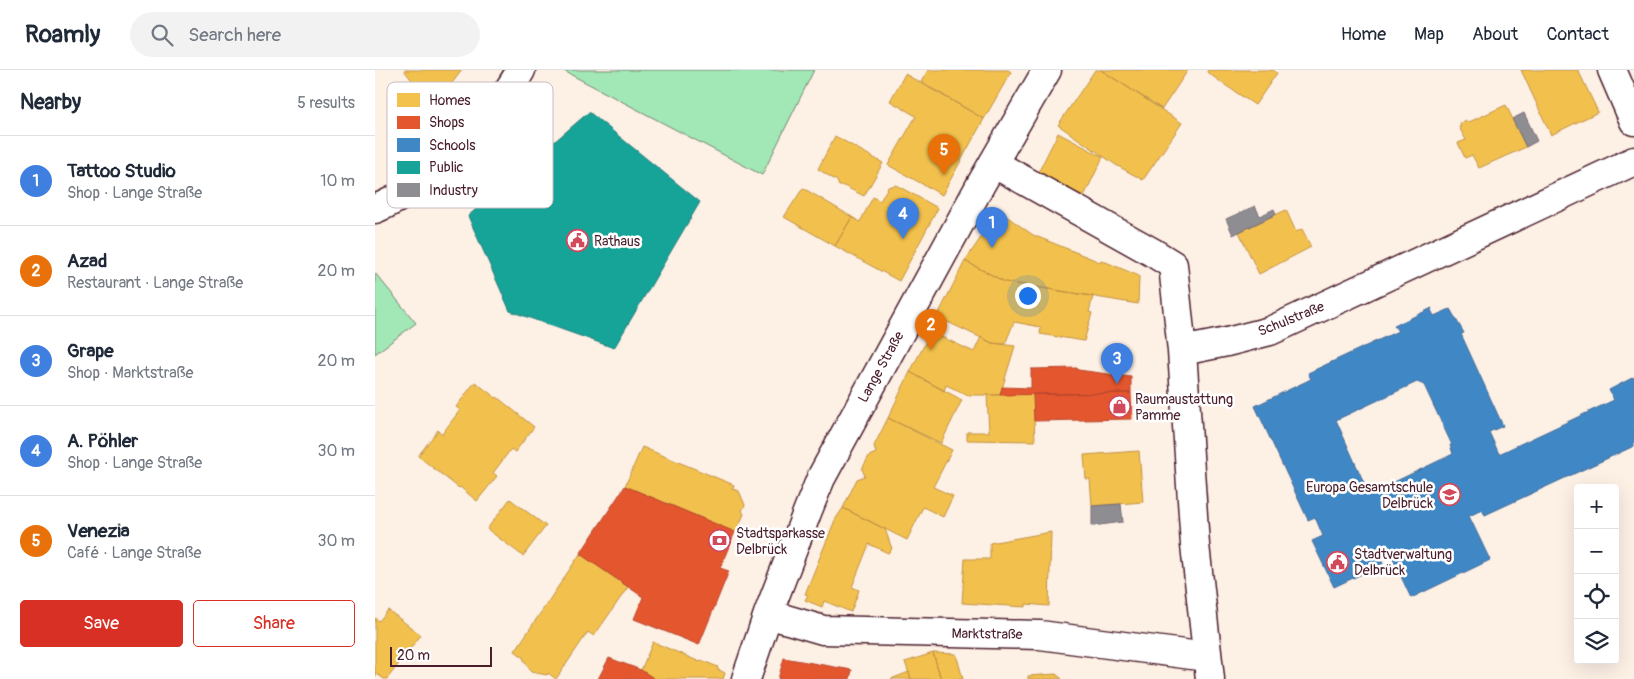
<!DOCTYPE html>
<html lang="en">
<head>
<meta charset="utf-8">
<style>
  body { margin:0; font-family:Pangolin,sans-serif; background:#f2f2f3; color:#1f2937 }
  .controls { position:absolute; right:15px; bottom:15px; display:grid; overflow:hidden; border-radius:5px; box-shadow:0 5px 20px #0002 }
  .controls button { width:45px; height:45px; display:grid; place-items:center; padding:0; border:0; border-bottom:1px solid #e0e1e3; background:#fff; color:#1f2937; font:25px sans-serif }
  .scale { position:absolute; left:15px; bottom:12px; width:102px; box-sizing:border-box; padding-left:5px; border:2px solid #4a1f2b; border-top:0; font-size:14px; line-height:18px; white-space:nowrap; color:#4a1f2b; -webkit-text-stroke:4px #fff; paint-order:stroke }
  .you { position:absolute; left:652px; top:225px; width:18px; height:18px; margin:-12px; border:4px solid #fff; border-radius:50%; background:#1a73e8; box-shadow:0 0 0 8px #1a73e833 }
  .badge { display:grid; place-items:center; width:32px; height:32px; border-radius:50%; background:#d93025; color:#fff; font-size:16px; font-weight:700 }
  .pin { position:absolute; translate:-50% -41px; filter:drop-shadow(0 1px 2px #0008) }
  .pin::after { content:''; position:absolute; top:26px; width:18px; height:15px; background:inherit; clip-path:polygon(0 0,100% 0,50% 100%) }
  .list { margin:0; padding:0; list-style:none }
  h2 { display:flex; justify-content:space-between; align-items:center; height:65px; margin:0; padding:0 20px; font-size:21px }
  h2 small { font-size:16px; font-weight:400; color:#747a83 }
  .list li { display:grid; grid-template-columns:32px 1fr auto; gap:15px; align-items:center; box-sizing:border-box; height:90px; padding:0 20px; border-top:1px solid #e0e1e3 }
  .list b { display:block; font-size:19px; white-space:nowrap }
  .list p { margin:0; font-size:16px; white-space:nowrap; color:#747a83 }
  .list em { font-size:16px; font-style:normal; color:#747a83 }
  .actions { display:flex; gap:10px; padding:15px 20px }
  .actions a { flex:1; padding:11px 0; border:1px solid #d93025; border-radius:5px; text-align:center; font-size:18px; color:#d93025 }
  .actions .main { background:#d93025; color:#fff }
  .icon { flex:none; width:28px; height:28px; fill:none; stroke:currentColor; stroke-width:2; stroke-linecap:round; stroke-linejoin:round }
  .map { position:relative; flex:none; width:1259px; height:609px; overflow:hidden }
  header { display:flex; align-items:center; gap:30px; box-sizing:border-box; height:70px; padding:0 25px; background:#fff; border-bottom:1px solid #e0e1e3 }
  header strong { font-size:24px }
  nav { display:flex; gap:28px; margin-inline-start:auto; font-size:18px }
  .search { width:350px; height:45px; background:#f2f2f3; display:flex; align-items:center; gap:12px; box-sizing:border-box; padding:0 18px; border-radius:28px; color:#747a83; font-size:19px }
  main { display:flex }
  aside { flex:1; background:#fff }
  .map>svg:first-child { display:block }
  .green { fill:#a1e8b6; stroke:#768470 }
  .homes { fill:#f2c14e; stroke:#c09044 }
  .shops { fill:#e4572e; stroke:#b6462d }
  .schools { fill:#3f88c5; stroke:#426897; fill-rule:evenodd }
  .public { fill:#17a398; stroke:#267b77 }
  .industry { fill:#8d8d92; stroke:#796c73 }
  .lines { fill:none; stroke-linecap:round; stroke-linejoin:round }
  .minor-casing { stroke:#4a1f2b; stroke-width:31 }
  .minor { stroke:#fff; stroke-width:28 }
  .labels { text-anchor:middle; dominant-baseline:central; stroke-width:5; stroke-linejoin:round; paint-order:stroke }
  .poi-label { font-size:14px; fill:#4a1f2b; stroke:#fff; text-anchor:start }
  .street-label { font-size:14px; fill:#4a1f2b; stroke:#fff }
  .key { fill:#fff; stroke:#c9bcbf; stroke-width:1 }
  .key-label { font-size:14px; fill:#4a1f2b }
</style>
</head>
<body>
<header>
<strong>Roamly</strong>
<div class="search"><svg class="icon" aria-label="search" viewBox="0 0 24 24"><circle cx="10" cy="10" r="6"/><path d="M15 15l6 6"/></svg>Search here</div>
<nav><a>Home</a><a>Map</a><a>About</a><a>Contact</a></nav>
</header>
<main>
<aside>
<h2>Nearby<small>5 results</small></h2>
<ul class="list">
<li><span class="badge" style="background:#3f7fe0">1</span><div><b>Tattoo Studio</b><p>Shop · Lange Straße</p></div><em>10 m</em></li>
<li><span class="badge" style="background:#e8710a">2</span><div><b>Azad</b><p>Restaurant · Lange Straße</p></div><em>20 m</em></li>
<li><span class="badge" style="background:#3f7fe0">3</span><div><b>Grape</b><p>Shop · Marktstraße</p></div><em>20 m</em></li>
<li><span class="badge" style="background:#3f7fe0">4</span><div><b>A. Pöhler</b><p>Shop · Lange Straße</p></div><em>30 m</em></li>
<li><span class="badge" style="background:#e8710a">5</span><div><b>Venezia</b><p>Café · Lange Straße</p></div><em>30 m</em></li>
</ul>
<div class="actions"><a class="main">Save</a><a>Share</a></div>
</aside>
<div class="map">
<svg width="1259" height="609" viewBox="0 0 1259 609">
  <rect width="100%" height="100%" fill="#fdf0e5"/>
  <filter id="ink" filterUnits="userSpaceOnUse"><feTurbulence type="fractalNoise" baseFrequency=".02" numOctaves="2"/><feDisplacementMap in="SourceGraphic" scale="10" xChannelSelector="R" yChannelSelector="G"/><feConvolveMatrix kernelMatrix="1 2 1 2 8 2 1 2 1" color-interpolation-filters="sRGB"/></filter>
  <g filter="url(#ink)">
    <path class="green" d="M187,0h252l-52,105z
      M0,203l41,50 -41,31z"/>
    <path class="homes" d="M29,0h58l-29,38z
      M553,0h80l3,2 -27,47 -63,-37z
      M720,0h6l81,53 -39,57 -27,-15 -58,-40z
      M726,0h87l-26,39z
      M833,0h65l4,3 -22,32 -33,-22 -15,-11z
      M1146,0h57l20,42 -47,23z
      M530,4l79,45 -42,76 -54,-30 28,-49 -26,-15z
      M1131,35l20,42 -47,21 -7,-13 -7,3 -7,-15 8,-3 -7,-13 2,-1 -1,-2 6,-3 1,2z
      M683,63l45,24 -19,39 -46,-23z
      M460,66l48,27 -19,33 -20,-10h-5l-2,-5 -19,-12z
      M521,115l42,23 -39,73 -64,-35 17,-29 8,5 13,-25 7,4 8,-14z
      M428,118l49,29 -17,29 -51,-29z
      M911,140l10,22 6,-3 9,18 -52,27 -20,-42z
      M624,141l34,24 67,27 1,-2 38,16 -1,28 -133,-22 -40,-21z
      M590,191l40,21 88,14 -4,16 3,1 -8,28 -44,-7 1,-7 -27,-5 -9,22 -13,-1 -55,-26z
      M556,262l43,20 7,-15 11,6 23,3 -15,49h-32l-22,-10 -2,6 -34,-19z
      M535,302l52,28 -21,43 -53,-25z
      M100,312l21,16 1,-1 37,30 -19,25 -4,-3 -18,24 4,3 -20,25 -17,-14 -1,1 -41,-32 20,-26 4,4 18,-24 -4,-3z
      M658,324l2,47 -68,-1v-8h22l-2,-37z
      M513,348l64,32 -19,37 20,9 -10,21 -20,-10 -16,33 -64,-32 14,-29 8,-3 -3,-7 7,-13 7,-3 -2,-7z
      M267,377l92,38 -2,4 7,2 6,14 -3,6 2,3 -7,16 -2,2 -110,-46z
      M764,381l4,51 -51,4 -2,-27h-4l-2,-24z
      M135,429l36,27 -23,30 -36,-27z
      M468,438l42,21 7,20 -4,4 -19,-9 -17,43 7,3 -8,22 -27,-11 -2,6 -17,-7 3,-5 -3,-1 30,-74z
      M676,462l-2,74 -23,-2v3l-64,-4 3,-44h25v-16z
      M205,484l48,33 -34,49 -6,-4 -32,47 -8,-6 -1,2 -16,-3 -8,-14v-1l-8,-6z
      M13,540l33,25 -34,44h-3l-7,-5 -2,3v-59l4,3z
      M278,572l47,20 1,-2 17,7 -1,2 8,4 -2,6h-68l-14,-9z
      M558,583l23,1 7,25h-22z
      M558,583l8,26h-30l-6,-17z
      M534,602l2,7h-20z
      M681,604l6,5h-34v-3z"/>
    <path class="shops" d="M702,298l1,2 53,7v16l-131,2 2,-8 29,1v-19z
      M756,323l1,26 -98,2 -1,-27z
      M250,416l110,46 -15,36 9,3 -30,74 -65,-26 9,-22 -63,-43z
      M234,588l32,12 14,9h-57z
      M409,588l68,12 -2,9h-72z"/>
    <path class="schools" d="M1057,238l-1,2 3,6 16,-7 14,24 -3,1 42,92 -14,6 10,22 115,-54 -5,-10 25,-13v69l-149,69 -3,-5 -13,6 21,44 -79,38 -21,-45 -10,5 3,6 -49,23 -22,-46 11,-5 -8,-19 -7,3 -53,-114 56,-27 -3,-6 90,-42 -4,-5zM1042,312l7,3 28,60h-2l3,9 -84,40 -33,-74z"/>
    <path class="public" d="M214,42l111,90 -86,146 -104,-37 -42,-95z"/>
    <path class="industry" d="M1149,43l13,28 -11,6 -14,-28z
      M880,136l5,10 14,-7 2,5 -43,21 -7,-16z
      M746,434l2,18 -31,4v-20z"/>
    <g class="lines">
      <defs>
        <path id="minor" d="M1237,0l22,51
          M618,93l159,89 21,13 9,86 13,194 15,134
          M0,139c56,-22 117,-88 146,-139
          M807,281l45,-9 43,-11 364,-170
          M393,544l55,16 217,5 167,22
          M371,609l22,-65 40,-104 13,-32 160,-294 66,-114"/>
      </defs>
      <use href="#minor" class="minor-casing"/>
      <use href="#minor" class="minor"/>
    </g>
  </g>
  <defs>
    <symbol id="civic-ring" viewBox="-11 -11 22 22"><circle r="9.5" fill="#fff" stroke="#d1495b" stroke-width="1.5"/><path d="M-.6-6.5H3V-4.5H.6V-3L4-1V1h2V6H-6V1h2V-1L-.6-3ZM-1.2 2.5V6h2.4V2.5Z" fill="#d1495b"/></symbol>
    <symbol id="shop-ring" viewBox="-11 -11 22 22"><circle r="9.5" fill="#fff" stroke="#d1495b" stroke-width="1.5"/><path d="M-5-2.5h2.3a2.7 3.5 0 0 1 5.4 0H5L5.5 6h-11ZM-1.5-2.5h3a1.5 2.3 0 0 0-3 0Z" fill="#d1495b"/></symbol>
    <symbol id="school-ring" viewBox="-11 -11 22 22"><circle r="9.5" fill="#fff" stroke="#d1495b" stroke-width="1.5"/><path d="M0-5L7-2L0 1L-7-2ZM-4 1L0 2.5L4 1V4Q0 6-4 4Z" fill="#d1495b"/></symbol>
    <symbol id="bank-ring" viewBox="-11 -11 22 22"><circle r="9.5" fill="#fff" stroke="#d1495b" stroke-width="1.5"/><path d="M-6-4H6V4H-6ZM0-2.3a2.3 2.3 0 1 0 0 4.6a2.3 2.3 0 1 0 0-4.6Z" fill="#d1495b"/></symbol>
  </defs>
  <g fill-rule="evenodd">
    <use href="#civic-ring" x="190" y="158" width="25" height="25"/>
    <use href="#shop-ring" x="732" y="324" width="25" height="25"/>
    <use href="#school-ring" x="1062" y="412" width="25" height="25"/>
    <use href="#bank-ring" x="332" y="458" width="25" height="25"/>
    <use href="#civic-ring" x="950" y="480" width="25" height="25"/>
  </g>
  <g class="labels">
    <g class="poi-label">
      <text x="219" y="171">Rathaus</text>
      <text x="760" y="329">Raumaustattung<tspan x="760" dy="16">Pamme</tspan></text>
      <text x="1058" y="417" text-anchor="end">Europa Gesamtschule<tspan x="1058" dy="16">Delbrück</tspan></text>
      <text x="361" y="463">Stadtsparkasse<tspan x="361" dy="16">Delbrück</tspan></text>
      <text x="979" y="484">Stadtverwaltung<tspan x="979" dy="16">Delbrück</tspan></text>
    </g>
    <g class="street-label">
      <text transform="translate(916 249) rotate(-22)">Schulstraße</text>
      <text transform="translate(506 297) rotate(-61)">Lange Straße</text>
      <text transform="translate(612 564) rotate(1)">Marktstraße</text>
    </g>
  </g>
  <rect x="12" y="12" width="166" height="126" rx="8" class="key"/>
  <rect x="22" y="23" width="23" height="14" fill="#f2c14e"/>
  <rect x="22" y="46" width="23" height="13" fill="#e4572e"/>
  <rect x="22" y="68" width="23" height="14" fill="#3f88c5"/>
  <rect x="22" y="91" width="23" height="13" fill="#17a398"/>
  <rect x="22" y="113" width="23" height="14" fill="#8d8d92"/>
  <g class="key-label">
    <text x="54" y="35">Homes</text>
    <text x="54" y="57">Shops</text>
    <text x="54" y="80">Schools</text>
    <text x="54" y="102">Public</text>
    <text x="54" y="125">Industry</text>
  </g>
</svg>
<div class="controls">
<button>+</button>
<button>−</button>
<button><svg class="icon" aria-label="locate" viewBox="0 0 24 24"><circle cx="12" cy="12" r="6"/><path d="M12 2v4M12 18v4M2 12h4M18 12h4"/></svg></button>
<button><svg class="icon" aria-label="layers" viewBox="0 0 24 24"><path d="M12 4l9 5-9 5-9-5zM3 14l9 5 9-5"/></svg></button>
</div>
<div class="scale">20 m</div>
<div class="you"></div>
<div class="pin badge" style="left:617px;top:178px;background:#3f7fe0">1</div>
<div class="pin badge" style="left:556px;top:280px;background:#e8710a">2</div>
<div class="pin badge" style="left:742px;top:314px;background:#3f7fe0">3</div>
<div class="pin badge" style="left:528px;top:169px;background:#3f7fe0">4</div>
<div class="pin badge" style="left:569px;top:105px;background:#e8710a">5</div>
</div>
</main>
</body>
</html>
